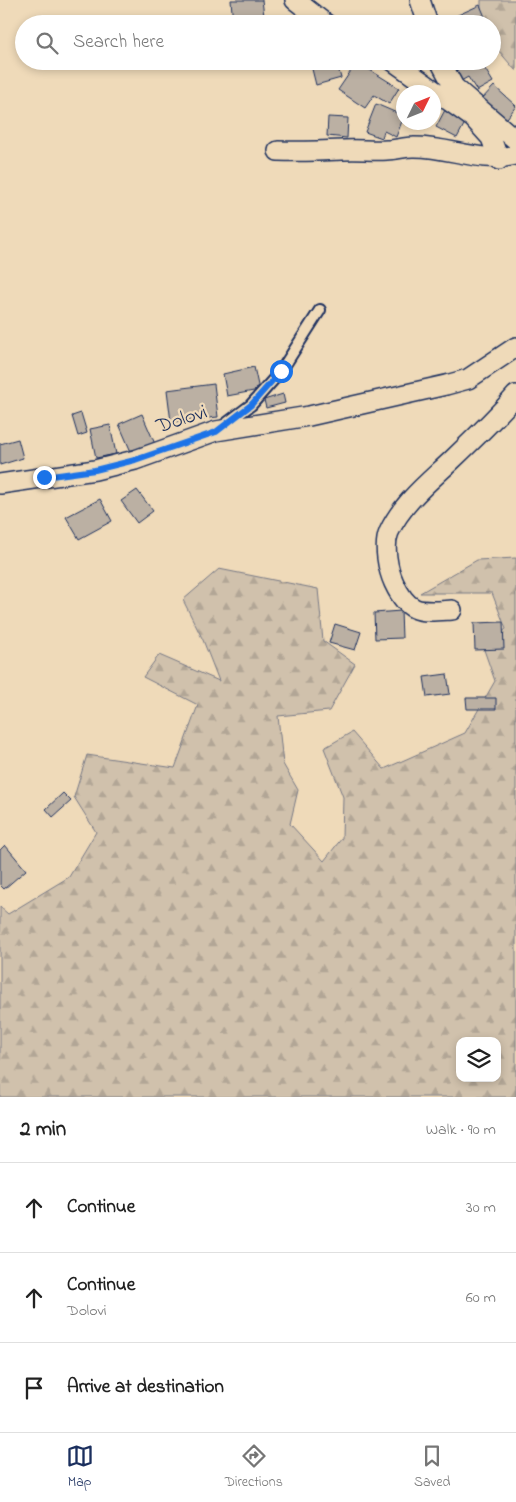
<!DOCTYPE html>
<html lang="en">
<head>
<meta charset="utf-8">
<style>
  body { margin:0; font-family:"Indie Flower",sans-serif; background:#f2f2f2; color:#222 }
  .controls { position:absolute; right:15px; bottom:15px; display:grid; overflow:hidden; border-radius:10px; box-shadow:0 2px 8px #0003 }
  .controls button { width:45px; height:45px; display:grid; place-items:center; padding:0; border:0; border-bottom:1px solid #e0e0e0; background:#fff; color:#222; font:25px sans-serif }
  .compass { position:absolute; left:396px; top:85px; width:45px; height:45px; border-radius:50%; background:#fff; box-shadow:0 2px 8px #0003; rotate:47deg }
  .stop { position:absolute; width:15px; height:15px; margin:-11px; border:4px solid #1a73e8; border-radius:50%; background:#fff }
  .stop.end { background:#1a73e8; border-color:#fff; box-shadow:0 1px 5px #0008 }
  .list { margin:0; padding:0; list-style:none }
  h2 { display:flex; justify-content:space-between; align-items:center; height:65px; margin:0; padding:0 20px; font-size:21px }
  h2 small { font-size:16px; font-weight:400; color:#767676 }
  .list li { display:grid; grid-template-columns:32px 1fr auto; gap:15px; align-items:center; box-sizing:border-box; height:90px; padding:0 20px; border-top:1px solid #e0e0e0 }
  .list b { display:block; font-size:19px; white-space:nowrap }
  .list p { margin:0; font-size:16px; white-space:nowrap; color:#767676 }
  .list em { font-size:16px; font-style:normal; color:#767676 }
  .icon { flex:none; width:28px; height:28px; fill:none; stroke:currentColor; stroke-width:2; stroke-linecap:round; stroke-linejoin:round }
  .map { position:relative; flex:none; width:516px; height:1097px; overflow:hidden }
  .search { position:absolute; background:#fff; box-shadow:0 2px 8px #0003; left:15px; right:15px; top:15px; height:55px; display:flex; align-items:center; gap:12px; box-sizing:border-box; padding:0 18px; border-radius:28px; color:#767676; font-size:19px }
  .sheet { height:335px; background:#fff }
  nav { display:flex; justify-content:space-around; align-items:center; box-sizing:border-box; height:70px; border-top:1px solid #e0e0e0; background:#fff; font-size:14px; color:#767676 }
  nav a { display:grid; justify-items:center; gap:2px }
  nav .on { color:#1b2f5e }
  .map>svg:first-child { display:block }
  .forest { fill:url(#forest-firs); stroke:#767885; fill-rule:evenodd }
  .building { fill:#bbb0a3; stroke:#1b2f5e }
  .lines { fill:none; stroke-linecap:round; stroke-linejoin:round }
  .lane-casing { stroke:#1b2f5e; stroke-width:14 }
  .street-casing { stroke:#1b2f5e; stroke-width:22 }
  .lane { stroke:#efdab9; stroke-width:10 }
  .street { stroke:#efdab9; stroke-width:19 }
  .route { stroke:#1a73e8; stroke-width:6 }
  .labels { text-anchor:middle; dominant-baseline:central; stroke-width:4.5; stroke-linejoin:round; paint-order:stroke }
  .street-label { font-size:21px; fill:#1b2f5e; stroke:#efdab9 }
</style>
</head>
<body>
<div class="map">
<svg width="516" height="1097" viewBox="0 0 516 1097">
  <defs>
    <pattern id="forest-firs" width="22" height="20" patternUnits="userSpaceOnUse" patternTransform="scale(1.25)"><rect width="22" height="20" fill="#d0c1ac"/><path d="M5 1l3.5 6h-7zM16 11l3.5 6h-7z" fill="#b2a696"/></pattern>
  </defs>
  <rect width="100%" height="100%" fill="#efdab9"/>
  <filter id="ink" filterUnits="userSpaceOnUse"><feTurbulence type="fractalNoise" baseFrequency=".02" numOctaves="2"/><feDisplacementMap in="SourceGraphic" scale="10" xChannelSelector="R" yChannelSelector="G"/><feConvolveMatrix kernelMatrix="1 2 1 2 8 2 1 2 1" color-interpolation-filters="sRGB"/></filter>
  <g filter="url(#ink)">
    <path class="forest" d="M481,0h35v71l-24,-28v-19h-11z
      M516,558v539h-516v-190l8,7 61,-37 27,-45 -22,-35 13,-42 88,13 23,-63 -55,-28 16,-22 60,26 -16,-41 -20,-40 36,-31 99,20 5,52 32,23 -26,47 -51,5 5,48 15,26 -8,34 34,37 18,-23 1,-41 -19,-49 28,-16 32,37 81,-36 30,-52 -12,-34 23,-18 -14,-36h-72l57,-33zM460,1041h37v37h-37z"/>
    <path class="building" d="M231,0h31l3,24h-32z
      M480,5l8,19h-39l-2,-4z
      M310,61h26l5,17 -25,7z
      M463,61h17l13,21 -16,9 -9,-14 -7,4 -8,-14z
      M357,62l42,26 -10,16 -15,-9 -9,13 -27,-18z
      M494,86l22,20 -11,15 -24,-21z
      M376,104l28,12 -8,21 -12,-6 -2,7 -17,-6z
      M445,110l21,11 -9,17 -21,-11z
      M328,117l20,1 -1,20 -20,-2z
      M254,367l5,23 -32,6 -4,-22z
      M214,384l4,33 -47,5 -4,-32z
      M283,394l2,9 -19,5 -2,-8z
      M81,413l6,20 -9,3 -6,-20z
      M142,414l13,30 -23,10 -13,-30z
      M110,425l6,29 -20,4 -6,-29z
      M18,439l5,19 -23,7v-21z
      M137,490l16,21 -16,12 -16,-22z
      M100,499l12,22 -33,18 -13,-22z
      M401,611l1,27 -27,1 -1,-26z
      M503,622l1,27 -29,1 -1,-27z
      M335,624l26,8 -6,18 -26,-7z
      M447,674l3,20 -23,3 -3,-20z
      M466,698h30v11h-29z
      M63,793l8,8 -18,16 -7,-8z
      M5,845l21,25 -22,19 -4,-4v-35z"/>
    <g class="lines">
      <defs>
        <path id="lane" d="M223,426l28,-21 30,-34 39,-61"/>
        <path id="street" d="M295,0l31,24
          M420,0l8,24
          M393,61l80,57 18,20 8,22
          M440,61l14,26 62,53
          M278,151c23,1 44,0 66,-1 14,-1 28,1 43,0 9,0 17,-3 26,-3 36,-1 67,17 103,8
          M0,484l95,-14 40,-10 81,-29 93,-15 137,-31 22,-6 48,-32
          M452,610c-32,2 -43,5 -58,-27 -6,-13 -11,-37 -5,-51 13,-29 41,-51 63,-72 22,-21 44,-42 64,-65"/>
      </defs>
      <use href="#lane" class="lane-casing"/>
      <use href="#street" class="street-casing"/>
      <use href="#lane" class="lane"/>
      <use href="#street" class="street"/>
    </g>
  </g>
  <g class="lines" filter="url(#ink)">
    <path class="route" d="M44,477l51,-7 40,-10 81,-28 35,-27 30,-34"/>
  </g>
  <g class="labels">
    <g class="street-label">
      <text transform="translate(182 420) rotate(-18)">Dolovi</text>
    </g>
  </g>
</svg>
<div class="controls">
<button><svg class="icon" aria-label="layers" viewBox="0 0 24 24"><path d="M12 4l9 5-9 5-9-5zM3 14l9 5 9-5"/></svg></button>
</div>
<svg class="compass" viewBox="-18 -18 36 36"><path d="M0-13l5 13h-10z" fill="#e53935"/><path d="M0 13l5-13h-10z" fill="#767676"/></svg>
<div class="stop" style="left:281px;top:371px"></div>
<div class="stop end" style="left:44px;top:477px"></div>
<div class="search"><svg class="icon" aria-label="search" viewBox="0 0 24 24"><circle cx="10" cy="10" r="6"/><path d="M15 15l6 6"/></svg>Search here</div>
</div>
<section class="sheet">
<h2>2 min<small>Walk · 90 m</small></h2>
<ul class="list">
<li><svg class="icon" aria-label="ahead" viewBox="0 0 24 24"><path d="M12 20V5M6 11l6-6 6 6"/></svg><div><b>Continue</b></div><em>30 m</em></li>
<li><svg class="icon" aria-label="ahead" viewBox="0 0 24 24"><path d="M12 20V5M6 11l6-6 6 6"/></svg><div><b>Continue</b><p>Dolovi</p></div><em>60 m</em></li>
<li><svg class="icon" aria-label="arrive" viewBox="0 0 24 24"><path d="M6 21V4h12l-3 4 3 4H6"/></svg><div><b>Arrive at destination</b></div></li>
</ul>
</section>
<nav>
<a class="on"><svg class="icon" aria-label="map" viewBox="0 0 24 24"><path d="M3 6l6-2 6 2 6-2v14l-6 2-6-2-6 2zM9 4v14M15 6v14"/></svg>Map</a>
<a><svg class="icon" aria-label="directions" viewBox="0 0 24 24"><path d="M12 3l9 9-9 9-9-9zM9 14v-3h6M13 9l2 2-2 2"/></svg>Directions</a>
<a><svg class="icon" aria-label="saved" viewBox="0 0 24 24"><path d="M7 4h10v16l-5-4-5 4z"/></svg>Saved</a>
</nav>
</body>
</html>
